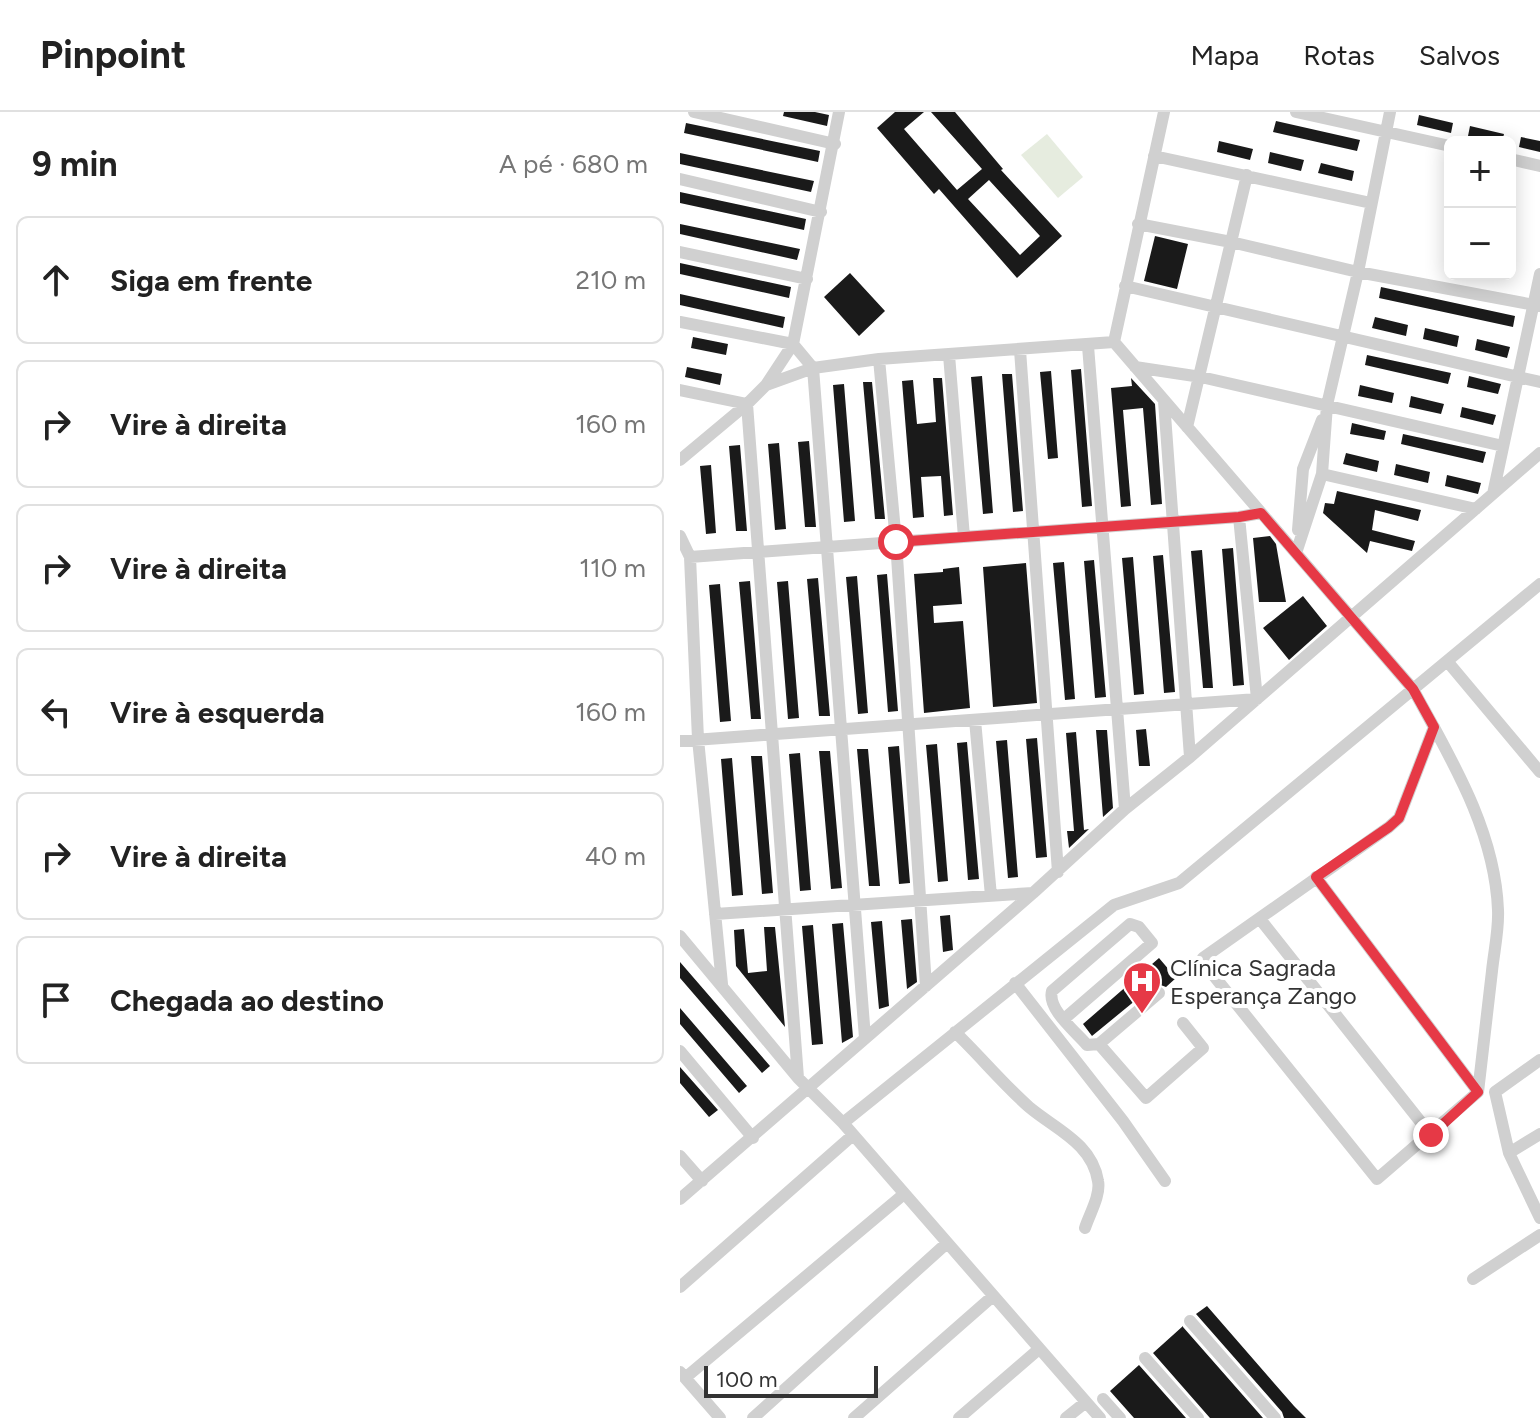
<!DOCTYPE html>
<html lang="pt">
<head>
<meta charset="utf-8">
<style>
  body { margin:0; font-family:Figtree,sans-serif; background:#f2f2f2; color:#222 }
  .controls { position:absolute; right:24px; top:24px; display:grid; overflow:hidden; border-radius:12px; box-shadow:0 4px 20px #0003 }
  .controls button { width:72px; height:72px; display:grid; place-items:center; padding:0; border:0; border-bottom:2px solid #e0e0e0; background:#fff; color:#222; font:40px sans-serif }
  .scale { position:absolute; left:24px; bottom:20px; width:174px; box-sizing:border-box; padding-left:8px; border:4px solid #333; border-top:0; font-size:22px; line-height:28px; white-space:nowrap; color:#333; -webkit-text-stroke:6px #fff; paint-order:stroke }
  .stop { position:absolute; width:24px; height:24px; margin:-18px; border:6px solid #e63946; border-radius:50%; background:#fff }
  .stop.end { background:#e63946; border-color:#fff; box-shadow:0 2px 8px #0008 }
  .list { margin:0; padding:0; list-style:none }
  h2 { display:flex; justify-content:space-between; align-items:center; height:104px; margin:0; padding:0 32px; font-size:34px }
  h2 small { font-size:26px; font-weight:400; color:#767676 }
  .list li { display:grid; grid-template-columns:52px 1fr auto; gap:24px; align-items:center; box-sizing:border-box; height:128px; margin:0 16px 16px; padding:0 16px; border:2px solid #e0e0e0; border-radius:12px }
  .list b { display:block; font-size:30px; white-space:nowrap }
  .list em { font-size:26px; font-style:normal; color:#767676 }
  .icon { flex:none; width:44px; height:44px; fill:none; stroke:currentColor; stroke-width:2; stroke-linecap:round; stroke-linejoin:round }
  .map { position:relative; flex:none; width:860px; height:1306px; overflow:hidden }
  header { display:flex; align-items:center; gap:48px; box-sizing:border-box; height:112px; padding:0 40px; background:#fff; border-bottom:2px solid #e0e0e0 }
  header strong { font-size:38px }
  nav { display:flex; gap:44px; margin-inline-start:auto; font-size:28px }
  main { display:flex }
  aside { flex:1; background:#fff }
  .map>svg:first-child { display:block }
  .green { fill:#e6ecdf }
  .building { fill:#1a1a1a; fill-rule:evenodd }
  .lines { fill:none; stroke-linecap:round; stroke-linejoin:round }
  .minor { stroke:#d0d0d0; stroke-width:12 }
  .route { stroke:#e63946; stroke-width:10 }
  .labels { text-anchor:middle; dominant-baseline:central; stroke-width:8; stroke-linejoin:round; paint-order:stroke }
  .poi-label { font-size:24px; fill:#333; stroke:#fff; text-anchor:start }
</style>
</head>
<body>
<header>
<strong>Pinpoint</strong>
<nav><a>Mapa</a><a>Rotas</a><a>Salvos</a></nav>
</header>
<main>
<aside>
<h2>9 min<small>A pé · 680 m</small></h2>
<ul class="list">
<li><svg class="icon" aria-label="ahead" viewBox="0 0 24 24"><path d="M12 20V5M6 11l6-6 6 6"/></svg><div><b>Siga em frente</b></div><em>210 m</em></li>
<li><svg class="icon" aria-label="right" viewBox="0 0 24 24"><path d="M7 20v-9h11M14 6l5 5-5 5"/></svg><div><b>Vire à direita</b></div><em>160 m</em></li>
<li><svg class="icon" aria-label="right" viewBox="0 0 24 24"><path d="M7 20v-9h11M14 6l5 5-5 5"/></svg><div><b>Vire à direita</b></div><em>110 m</em></li>
<li><svg class="icon" aria-label="left" viewBox="0 0 24 24"><path d="M17 20v-9H6M10 6l-5 5 5 5"/></svg><div><b>Vire à esquerda</b></div><em>160 m</em></li>
<li><svg class="icon" aria-label="right" viewBox="0 0 24 24"><path d="M7 20v-9h11M14 6l5 5-5 5"/></svg><div><b>Vire à direita</b></div><em>40 m</em></li>
<li><svg class="icon" aria-label="arrive" viewBox="0 0 24 24"><path d="M6 21V4h12l-3 4 3 4H6"/></svg><div><b>Chegada ao destino</b></div></li>
</ul>
</aside>
<div class="map">
<svg width="860" height="1306" viewBox="0 0 860 1306">
  <rect width="100%" height="100%" fill="#fff"/>
  <path class="green" d="M367,22l36,43 -25,21 -37,-43z"/>
  <path class="building" d="M104,0h31l14,3 -2,11 -44,-10z
    M215,0h29l-20,17 53,61 25,-21 -51,-57h24l48,57 -2,1 61,66 -45,42 -78,-89 -5,5 -57,-66zM309,68l51,56 -20,19 -52,-56z
    M739,3l34,8 -2,10 -34,-8z
    M596,9l84,19 -3,11 -84,-19z
    M6,11l134,28 -2,11 -134,-29z
    M790,14l34,8 -2,8 -34,-6z
    M841,25l19,4v11l-21,-5z
    M539,29l34,8 -3,11 -33,-8z
    M590,40l34,8 -3,11 -33,-8z
    M0,41l134,28 -3,11 -131,-28z
    M641,51l33,8 -2,10 -34,-8z
    M0,80l126,27 -2,11 -124,-27z
    M0,112l120,25 -3,11 -117,-26z
    M475,124l33,8 -11,45 -33,-8z
    M0,151l111,24 -2,11 -109,-24z
    M170,161l35,38 -26,25 -35,-39z
    M701,175l134,29 -2,11 -134,-29z
    M0,182l105,23 -2,11 -103,-23z
    M695,205l33,8 -2,11 -34,-8z
    M745,216l34,8 -2,11 -34,-8z
    M13,225l35,7 -2,11 -35,-7z
    M797,227l33,8 -3,11 -32,-8z
    M687,243l84,18 -3,11 -83,-19z
    M7,255l35,7 -2,11 -35,-8z
    M401,257l11,137 -10,1 -11,-137z
    M371,259l7,87 -10,1 -8,-87z
    M322,262h10l11,137 -10,1z
    M302,264l11,137 -10,1 -12,-137z
    M789,264l32,8 -3,10 -31,-7z
    M253,266h9l11,137 -9,1 -3,-40 -20,1 3,40 -11,1 -11,-137 11,-1 4,44 19,-2z
    M451,266l24,26 7,100 -11,1 -8,-97 -20,2 8,96 -10,1 -10,-119 21,-2z
    M183,270h9l13,137h-10z
    M164,272l11,137 -11,1 -11,-137z
    M680,273l34,8 -2,10 -34,-7z
    M731,284l33,8 -3,10 -32,-7z
    M782,295l34,8 -3,10 -33,-8z
    M672,311l34,8 -2,9 -34,-6z
    M723,322l83,18 -3,11 -82,-19z
    M129,329l7,86h-11l-7,-85z
    M99,331l7,86 -11,1 -7,-86z
    M60,333l7,86h-11l-7,-85z
    M666,341l33,8 -2,11 -34,-8z
    M716,352l34,8 -2,11 -34,-8z
    M31,353l5,68 -10,1 -6,-68z
    M767,363l34,8 -3,11 -33,-8z
    M657,379l84,19 -3,11 -43,-11 -3,20 43,11 -3,10 -42,-10 -3,12 -44,-40 2,-10 9,1z
    M590,424l6,8 10,58h-27l-6,-64z
    M553,436l11,137 -11,1 -11,-137z
    M522,438l11,138h-10l-12,-137z
    M483,443l12,137 -11,1 -11,-137z
    M453,445l11,137 -10,1 -12,-137z
    M414,448l12,137 -11,1 -11,-137z
    M384,450l11,137 -10,1 -12,-137z
    M346,451l11,140 -44,4 -10,-140z
    M279,455l3,37 -29,2 1,17 29,-2 7,87 -46,5 -10,-139 29,-2v-3z
    M207,462l11,137 -10,1 -11,-137z
    M177,464l11,137 -10,1 -12,-137z
    M138,466l12,138h-11l-12,-137z
    M70,469l11,138h-10l-12,-137z
    M108,469l11,137 -11,1 -11,-137z
    M40,472l11,137 -11,1 -11,-137z
    M623,484l24,30 -38,34 -26,-32z
    M466,617l4,37h-11l-3,-36z
    M416,618h11l6,78 -10,9z
    M396,620l8,98 5,-1 -20,19 -2,-17h7l-8,-98z
    M357,626l10,119 -11,1 -10,-119z
    M327,628l11,137 -10,1 -12,-137z
    M287,630l12,137 -11,1 -11,-137z
    M257,632l11,137 -10,1 -12,-137z
    M219,634l11,137 -11,1 -11,-137z
    M177,637h11l12,137h-11z
    M139,639h11l12,137 -11,1z
    M120,641l11,137 -11,1 -11,-137z
    M71,644h11l11,137 -11,1z
    M52,646l11,137 -11,1 -11,-137z
    M270,803l3,35 -10,2 -3,-36z
    M232,807l5,63 -10,7 -6,-69z
    M202,809l7,85 -10,3 -8,-87z
    M163,811l10,114 -11,6 -10,-119z
    M133,813l10,119 -11,1 -10,-119z
    M84,815h11l10,100 -49,-61 -2,-36 10,-1 4,44 19,-2z
    M479,846l17,20 -10,9 -8,-3 -5,2 -61,50 -9,-12z
    M0,850l90,104 -8,7 -82,-95z
    M0,896l67,78 -8,7 -59,-69z
    M0,955l38,43 -9,7 -29,-34z
    M527,1194l87,100 12,12h-22l-2,-6 -86,-98z
    M503,1214v1l80,91h-53l-57,-65z
    M459,1253l47,53h-52l-24,-27z"/>
  <g class="lines">
    <path class="minor" d="M14,0l141,32
      M616,0l154,34
      M474,44l217,47
      M830,47l30,7
      M0,67l141,33
      M458,112l93,18 127,30 182,34
      M0,140l127,27
      M445,174l415,96
      M0,210l113,22 20,24 52,670
      M434,230l299,347c37,68 82,141 85,221 1,20 -4,41 -6,61 -5,40 -9,81 -14,121l-101,87 -171,-213 -3,-8 186,-131 10,-9 35,-91
      M434,230l50,-230
      M408,234l37,463
      M340,238l38,522
      M269,243l15,182
      M199,247l17,183 30,444
      M455,255l66,10 302,69
      M86,273l47,-17 66,-9 235,-17
      M0,278l67,14 51,674
      M484,289l26,356
      M507,315l60,-252
      M0,348l67,-56 19,-19 27,-41 46,-232
      M642,362l154,35
      M813,382l47,-220
      M618,418l5,-61 19,-49
      M0,424l10,21 8,182 24,245
      M616,441l26,-79 5,-69 31,-133 32,-160
      M10,445l549,-40 22,-4
      M767,549l93,111
      M295,608l16,176
      M0,629l577,-42 -18,-182
      M636,765l162,215
      M35,802l318,-21
      M580,807l171,216
      M0,824l118,142 45,45 257,295
      M335,871l108,138 42,60
      M384,907l88,-76 -13,-16 -9,-3 -78,67c-5,18 23,40 35,54l12,-1 47,54 57,-50 -20,-25
      M275,920c25,24 48,52 74,75 26,22 63,36 69,74 3,14 -9,34 -13,47
      M419,932l60,-51
      M0,939l73,87
      M163,1011l271,-218 65,-22 361,-299
      M860,1022l-31,19 31,65
      M829,1041l-14,-61 45,-32
      M0,1044l22,25
      M0,1087l353,-306 92,-84 65,-52 350,-304
      M793,1167l67,-44
      M0,1175l173,-152
      M510,1209l85,97
      M465,1246l53,60
      M0,1260l40,46
      M5,1266l219,-184
      M423,1287l17,19
      M73,1306l194,-175
      M174,1306l139,-122
      M279,1306l80,-69
      M386,1306l20,-16"/>
  </g>
  <g class="lines">
    <path class="route" d="M216,430l343,-25 22,-4 152,176 21,38 -35,91 -10,9 -73,50 162,215 -47,43"/>
  </g>
  <defs>
    <symbol id="hospital-pin" viewBox="-11 -11 22 30"><path d="M0 17L-7.5 6A9.5 9.5 0 1 1 7.5 6Z" fill="#e63946" stroke="#fff"/><path d="M-5-5h3v3.5h4V-5h3V5h-3V1.5h-4V5h-3Z" fill="#fff"/></symbol>
  </defs>
  <g fill-rule="evenodd">
    <use href="#hospital-pin" x="440" y="847" width="44" height="60"/>
  </g>
  <g class="labels">
    <g class="poi-label">
      <text x="490" y="855">Clínica Sagrada<tspan x="490" dy="28">Esperança Zango</tspan></text>
    </g>
  </g>
</svg>
<div class="controls">
<button>+</button>
<button>−</button>
</div>
<div class="scale">100 m</div>
<div class="stop" style="left:216px;top:430px"></div>
<div class="stop end" style="left:751px;top:1023px"></div>
</div>
</main>
</body>
</html>
